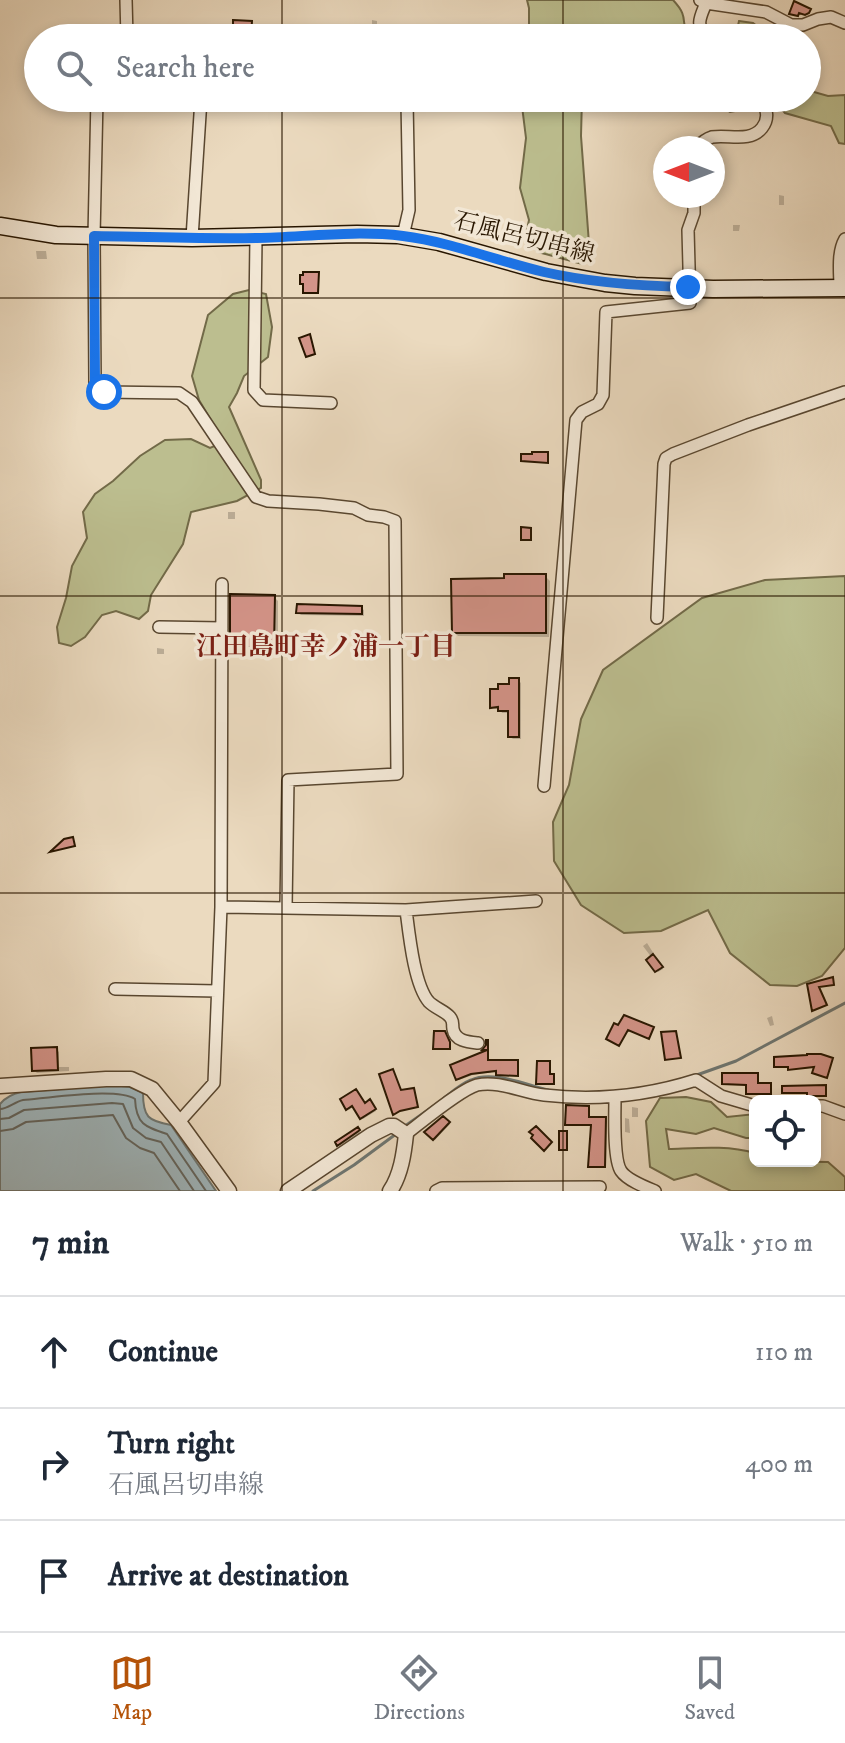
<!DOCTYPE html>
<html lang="en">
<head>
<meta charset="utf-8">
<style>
  body { margin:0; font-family:"IM FELL DW Pica","Noto Serif JP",serif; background:#f6f6f7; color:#1f2937 }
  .controls { position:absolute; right:24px; bottom:24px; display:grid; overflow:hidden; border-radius:12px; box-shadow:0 4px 12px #0003 }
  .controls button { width:72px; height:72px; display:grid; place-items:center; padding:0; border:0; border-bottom:2px solid #e0e1e3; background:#fff; color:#1f2937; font:40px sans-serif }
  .compass { position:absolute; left:653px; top:136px; width:72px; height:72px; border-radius:50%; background:#fff; box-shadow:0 4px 12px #0003; rotate:270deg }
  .stop { position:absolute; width:24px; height:24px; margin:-18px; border:6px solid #1a73e8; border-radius:50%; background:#fff }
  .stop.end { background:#1a73e8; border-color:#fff; box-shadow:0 2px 8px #0008 }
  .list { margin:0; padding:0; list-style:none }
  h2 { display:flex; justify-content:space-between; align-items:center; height:104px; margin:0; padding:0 32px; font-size:34px }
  h2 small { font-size:26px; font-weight:400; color:#747a83 }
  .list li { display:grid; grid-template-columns:52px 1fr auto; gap:24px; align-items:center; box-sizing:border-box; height:112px; padding:0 32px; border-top:2px solid #e0e1e3 }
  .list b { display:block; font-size:30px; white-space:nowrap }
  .list p { margin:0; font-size:26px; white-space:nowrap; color:#747a83 }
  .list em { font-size:26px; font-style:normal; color:#747a83 }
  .icon { flex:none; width:44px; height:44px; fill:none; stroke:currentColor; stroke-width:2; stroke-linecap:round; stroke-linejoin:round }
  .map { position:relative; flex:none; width:845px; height:1191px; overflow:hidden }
  .search { position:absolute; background:#fff; box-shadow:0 4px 12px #0003; left:24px; right:24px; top:24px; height:88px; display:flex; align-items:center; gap:20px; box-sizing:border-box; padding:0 28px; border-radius:44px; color:#747a83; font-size:30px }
  .sheet { height:440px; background:#fff }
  nav { display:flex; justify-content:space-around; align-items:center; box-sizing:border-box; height:112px; border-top:2px solid #e0e1e3; background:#fff; font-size:22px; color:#747a83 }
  nav a { display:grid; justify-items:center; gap:4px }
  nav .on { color:#b45309 }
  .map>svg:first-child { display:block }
  .green { fill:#bcbe8f; stroke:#726a48; stroke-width:2 }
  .water { fill:#9fb7be; stroke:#6f7772; stroke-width:2 }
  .shadow { fill:#0003 }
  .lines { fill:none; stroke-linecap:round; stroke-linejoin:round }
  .shore { stroke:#64665f; stroke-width:2 }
  .stream { stroke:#6f7772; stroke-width:3 }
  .building { fill:#d49489; stroke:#281600; stroke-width:2 }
  .minor-casing { stroke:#594730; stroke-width:14 }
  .tertiary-casing { stroke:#594730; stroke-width:17 }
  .secondary-casing { stroke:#281600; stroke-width:19 }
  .minor { stroke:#f2e7d5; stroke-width:11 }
  .tertiary { stroke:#f2e7d5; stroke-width:14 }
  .secondary { stroke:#f2e7d5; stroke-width:16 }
  .route { stroke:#1a73e8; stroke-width:10 }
  .grid { fill:none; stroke:#281600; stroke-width:2; stroke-opacity:0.55 }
  .labels { text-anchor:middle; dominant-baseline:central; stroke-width:7; stroke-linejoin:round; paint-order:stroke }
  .street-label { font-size:24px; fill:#281600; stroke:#f2e7d5 }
  .neighbourhood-label { font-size:26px; font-weight:bold; fill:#7a1f14; stroke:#f2e7d5 }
</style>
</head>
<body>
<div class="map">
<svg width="845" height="1191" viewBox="0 0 845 1191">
  <rect width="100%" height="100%" fill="#ebdabf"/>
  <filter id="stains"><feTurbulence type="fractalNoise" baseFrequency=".0025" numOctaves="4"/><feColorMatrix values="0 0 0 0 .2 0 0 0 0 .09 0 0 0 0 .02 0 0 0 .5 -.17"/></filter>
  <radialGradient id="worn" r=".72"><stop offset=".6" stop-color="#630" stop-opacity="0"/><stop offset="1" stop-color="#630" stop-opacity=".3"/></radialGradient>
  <path class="green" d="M527,0h146c17,18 7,21 15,38h-60l-3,-10 -23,3 -18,7h-55v-30z
    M739,21l14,2 10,8v7h-23l-4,-4z
    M807,90l21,6 17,-1v49l-6,-1 -8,-17 -46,-13 -12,-15h34z
    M521,98h61l-1,38 9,121 -8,7 -44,-12 -13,-13 4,-19 -9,-32 6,-50z
    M708,98h35l3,11 -16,3z
    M249,290l17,4 6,33 -4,30 -24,19 -7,17 -8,14 32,73v8l-24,13 -46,11 -8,32 -32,51 -3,16 -9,8 -23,-8 -14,4 -17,22 -14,9 -12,-3 -2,-16 9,-29 6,-32 15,-28 -4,-26 12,-18 18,-13 27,-25 25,-16 26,-1 19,9 14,-6 -25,-42 -7,-24 16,-61 25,-21z
    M845,576v372l-23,28 -25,10 -27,-1 -40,-32 -22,-43 -47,21 -37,2 -43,-28 -27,-44 -1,-39 16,-37 12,-66 22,-49 99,-72 63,-18z
    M686,1097l25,5 16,15 28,-3v24h-9l-32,-10 -18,6 -30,-5 3,20c29,-1 58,-4 86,4v8l73,1 17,15v14h-114l-35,-17 -22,6 -24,-13 -4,-46 14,-23z"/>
  <path class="water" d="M113,1085l17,2 13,6c0,24 5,28 28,32l45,66h-216v-87c6,-7 12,-10 21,-12z"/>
  <path class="shadow" d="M372,20l5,1v9h-5z
    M779,195l5,1v9h-5z
    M733,225h7l-1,6h-6z
    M36,251h10l1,8h-10z
    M228,512h7v7h-7z
    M545,576l5,5 -1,56 -91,-1 -4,-4z
    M274,597l4,4v49h-42l-4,-4z
    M361,608l3,2v6l-63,-1 -3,-3z
    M157,648l7,1v5h-7z
    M518,680l3,3v56h-8l-3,-2v-24h-8l-2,-4h-5l-3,-2 8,-16z
    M647,943l7,11 -2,2 11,13 -5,3 -9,-12 3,-2 -9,-12z
    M772,1016l2,9 -4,1 -3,-8z
    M488,1043v19h29l2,14 -19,-1 -2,-4 -25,4 -14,5 -1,-1 29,-26 -2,-3z
    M56,1049l3,3v15h10v4l-32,2 -3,-3z
    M343,1100l22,5 5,-3 6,9 -13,8 -9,-13 -5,4z
    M632,1107l6,1v9h-6z
    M589,1108l1,11 17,2 -1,46 -16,-1 3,-40 -26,-1z
    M443,1118l7,6 -15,16 -8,-8z
    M625,1118l4,1 1,14 -5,-1z
    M357,1129l3,4 -20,13 -1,-2z"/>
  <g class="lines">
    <path class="shore" d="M0,1109c8,0 14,-7 23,-9 24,-2 94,-13 112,-1 1,25 10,28 32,35l39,57
      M0,1119l9,-1 15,-8 88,-7 11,1 10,24 13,10 15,4 33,49
      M0,1131l13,-2 13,-7 87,-7 13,23 14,10 14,5 26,38"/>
    <path class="stream" d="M694,1076l42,-15 109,-58
      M444,1098c8,-6 17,-14 27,-18 22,-10 55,5 77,10
      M405,1126l33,-23
      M313,1191l41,-26 42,-31"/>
  </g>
  <path class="building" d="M794,1l17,8 -2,4 -4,2 -6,-2 -1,3 -9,-2z
    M233,20l19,1 -1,16 -18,-1z
    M303,272h16l-1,21h-15v-9h-3v-9h3z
    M310,334l5,20 -9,3 -7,-19z
    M532,452h16v11l-27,-2v-7h11z
    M521,527l10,1v12h-10z
    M504,574h42v59h-94l-1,-54 53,-1z
    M230,594l45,1 -1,52h-44z
    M297,604l65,2v8l-66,-1z
    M509,678h10v59h-11v-26h-10v-4l-8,1v-19h8v-5h11z
    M73,837l2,9 -25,6 14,-13z
    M653,954l10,13 -8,5 -9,-12z
    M833,977l1,8 -15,2 8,18 -15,6 -5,-27z
    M624,1015l30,12 -5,12 -21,-9 -9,16 -13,-7 8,-16 4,2z
    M434,1031h11l5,11v7h-17z
    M676,1031l5,27 -16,2 -4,-28z
    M486,1040h2v20h30v16l-22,-1v-4l-25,3 -15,6 -6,-15 37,-15h-5l4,-5z
    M57,1047l1,23 -26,1 -1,-23z
    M807,1054h14l12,4 -6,20 -15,-5 2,-6 -26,3v-3h-14v-10l33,-2z
    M537,1061h13v13h4v10h-18z
    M393,1069l8,21 13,-2 4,19 -18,4 -7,4 -14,-41z
    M722,1073h36v10h13v11h-25v-9l-24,-1z
    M826,1085v11h-19v-3h-25v-7z
    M356,1089l9,14 5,-4 6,10 -16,10 -8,-13 -6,4 -6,-11z
    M566,1105l23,1v11h17l-1,50h-17l3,-42h-26z
    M443,1116l7,6 -17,18 -9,-8z
    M536,1126l16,16 -8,9 -13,-13 2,-3 -4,-3z
    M358,1127l2,3 -23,16 -2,-4z
    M559,1131h8v19h-8z"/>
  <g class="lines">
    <defs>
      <path id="minor" d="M126,0l1,38
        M700,0l6,3 60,9 25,13h12l15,-6 13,-2 14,6
        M705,38c-9,-15 -5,-20 1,-35
        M97,98l-3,138 1,147 9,9 75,1 13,9 64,95 12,4 51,3 35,4 14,7 16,2 11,4 2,253 -109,6 -2,127
        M696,148c5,-5 10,-9 16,-11 16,-3 38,6 50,-9 8,-10 4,-19 0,-30
        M192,238l9,-139 206,2 2,109 -6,26
        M256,238l-2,152 9,10 68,3
        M840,288c0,-16 -3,-35 5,-49
        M657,618l7,-154 2,-6 7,-4 75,-29 97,-33
        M159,627l63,1
        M544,786l32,-366 6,-8 16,-8 5,-9 3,-83 84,-9 -2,-73 6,-17v-17
        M221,907l185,3 130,-9
        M406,910c3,23 8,75 23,92 6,6 16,9 21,15 4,5 2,6 3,12 2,12 15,13 25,14
        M115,989l102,2
        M615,1098c0,15 -2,61 6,73 6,9 24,16 34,20
        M815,1106h8l22,8
        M179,1122l35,-39 7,-176 1,-323
        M406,1134c17,-13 54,-44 71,-49 22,-5 46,8 67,10 52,6 102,1 152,-15l25,16 34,10
        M436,1191l6,-3 158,-1"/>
      <path id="tertiary" d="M0,1086l106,-7h25l21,10 27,33 50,69
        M288,1191l83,-56 18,-9h5l12,8c-2,19 -5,41 -16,57"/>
      <path id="secondary" d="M0,226l56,9 136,3 165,-4 41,1 41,7 107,30 59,11 30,3 78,3 132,-1"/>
    </defs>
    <use href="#minor" class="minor-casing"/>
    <use href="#tertiary" class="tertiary-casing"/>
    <use href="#secondary" class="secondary-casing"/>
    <use href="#minor" class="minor"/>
    <use href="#tertiary" class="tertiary"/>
    <use href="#secondary" class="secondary"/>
  </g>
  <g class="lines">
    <path class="route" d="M104,392l-9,-9 -1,-147c54,1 109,3 163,2 48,-1 98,-8 146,-2 48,6 94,25 141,36 48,11 95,14 144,15"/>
  </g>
  <path class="grid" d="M282,0v38M563,0v38M282,98v1093M563,98v1093M0,298h845M0,596h845M0,893h845"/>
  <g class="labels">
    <g class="street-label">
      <text transform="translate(524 238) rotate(14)">石風呂切串線</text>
    </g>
    <g class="neighbourhood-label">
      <text x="326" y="647">江田島町幸ノ浦一丁目</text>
    </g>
  </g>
  <rect width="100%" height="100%" filter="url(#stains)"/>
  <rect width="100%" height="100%" fill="url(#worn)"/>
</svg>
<div class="controls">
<button><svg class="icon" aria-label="locate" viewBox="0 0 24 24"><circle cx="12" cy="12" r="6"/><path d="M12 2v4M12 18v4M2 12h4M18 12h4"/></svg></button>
</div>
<svg class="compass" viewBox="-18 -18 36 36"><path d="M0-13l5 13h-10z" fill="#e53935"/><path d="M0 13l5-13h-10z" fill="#747a83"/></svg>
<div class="stop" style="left:104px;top:392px"></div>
<div class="stop end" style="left:688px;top:287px"></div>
<div class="search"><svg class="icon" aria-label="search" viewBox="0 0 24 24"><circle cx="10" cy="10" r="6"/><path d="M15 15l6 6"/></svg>Search here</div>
</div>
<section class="sheet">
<h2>7 min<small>Walk · 510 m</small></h2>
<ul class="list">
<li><svg class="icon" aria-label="ahead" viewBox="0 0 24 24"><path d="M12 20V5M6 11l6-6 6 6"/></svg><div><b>Continue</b></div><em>110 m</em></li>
<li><svg class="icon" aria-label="right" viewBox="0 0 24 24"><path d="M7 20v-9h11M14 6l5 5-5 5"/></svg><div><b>Turn right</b><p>石風呂切串線</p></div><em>400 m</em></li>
<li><svg class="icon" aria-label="arrive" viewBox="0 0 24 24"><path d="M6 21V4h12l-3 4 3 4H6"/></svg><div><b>Arrive at destination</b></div></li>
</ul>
</section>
<nav>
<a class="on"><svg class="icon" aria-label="map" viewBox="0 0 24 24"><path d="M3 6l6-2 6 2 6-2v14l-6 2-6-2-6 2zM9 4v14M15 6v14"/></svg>Map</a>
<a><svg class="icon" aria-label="directions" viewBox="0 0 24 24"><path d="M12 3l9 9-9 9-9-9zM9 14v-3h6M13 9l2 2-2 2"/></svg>Directions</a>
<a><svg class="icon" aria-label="saved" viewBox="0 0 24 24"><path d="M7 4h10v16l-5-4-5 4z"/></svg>Saved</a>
</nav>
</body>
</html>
